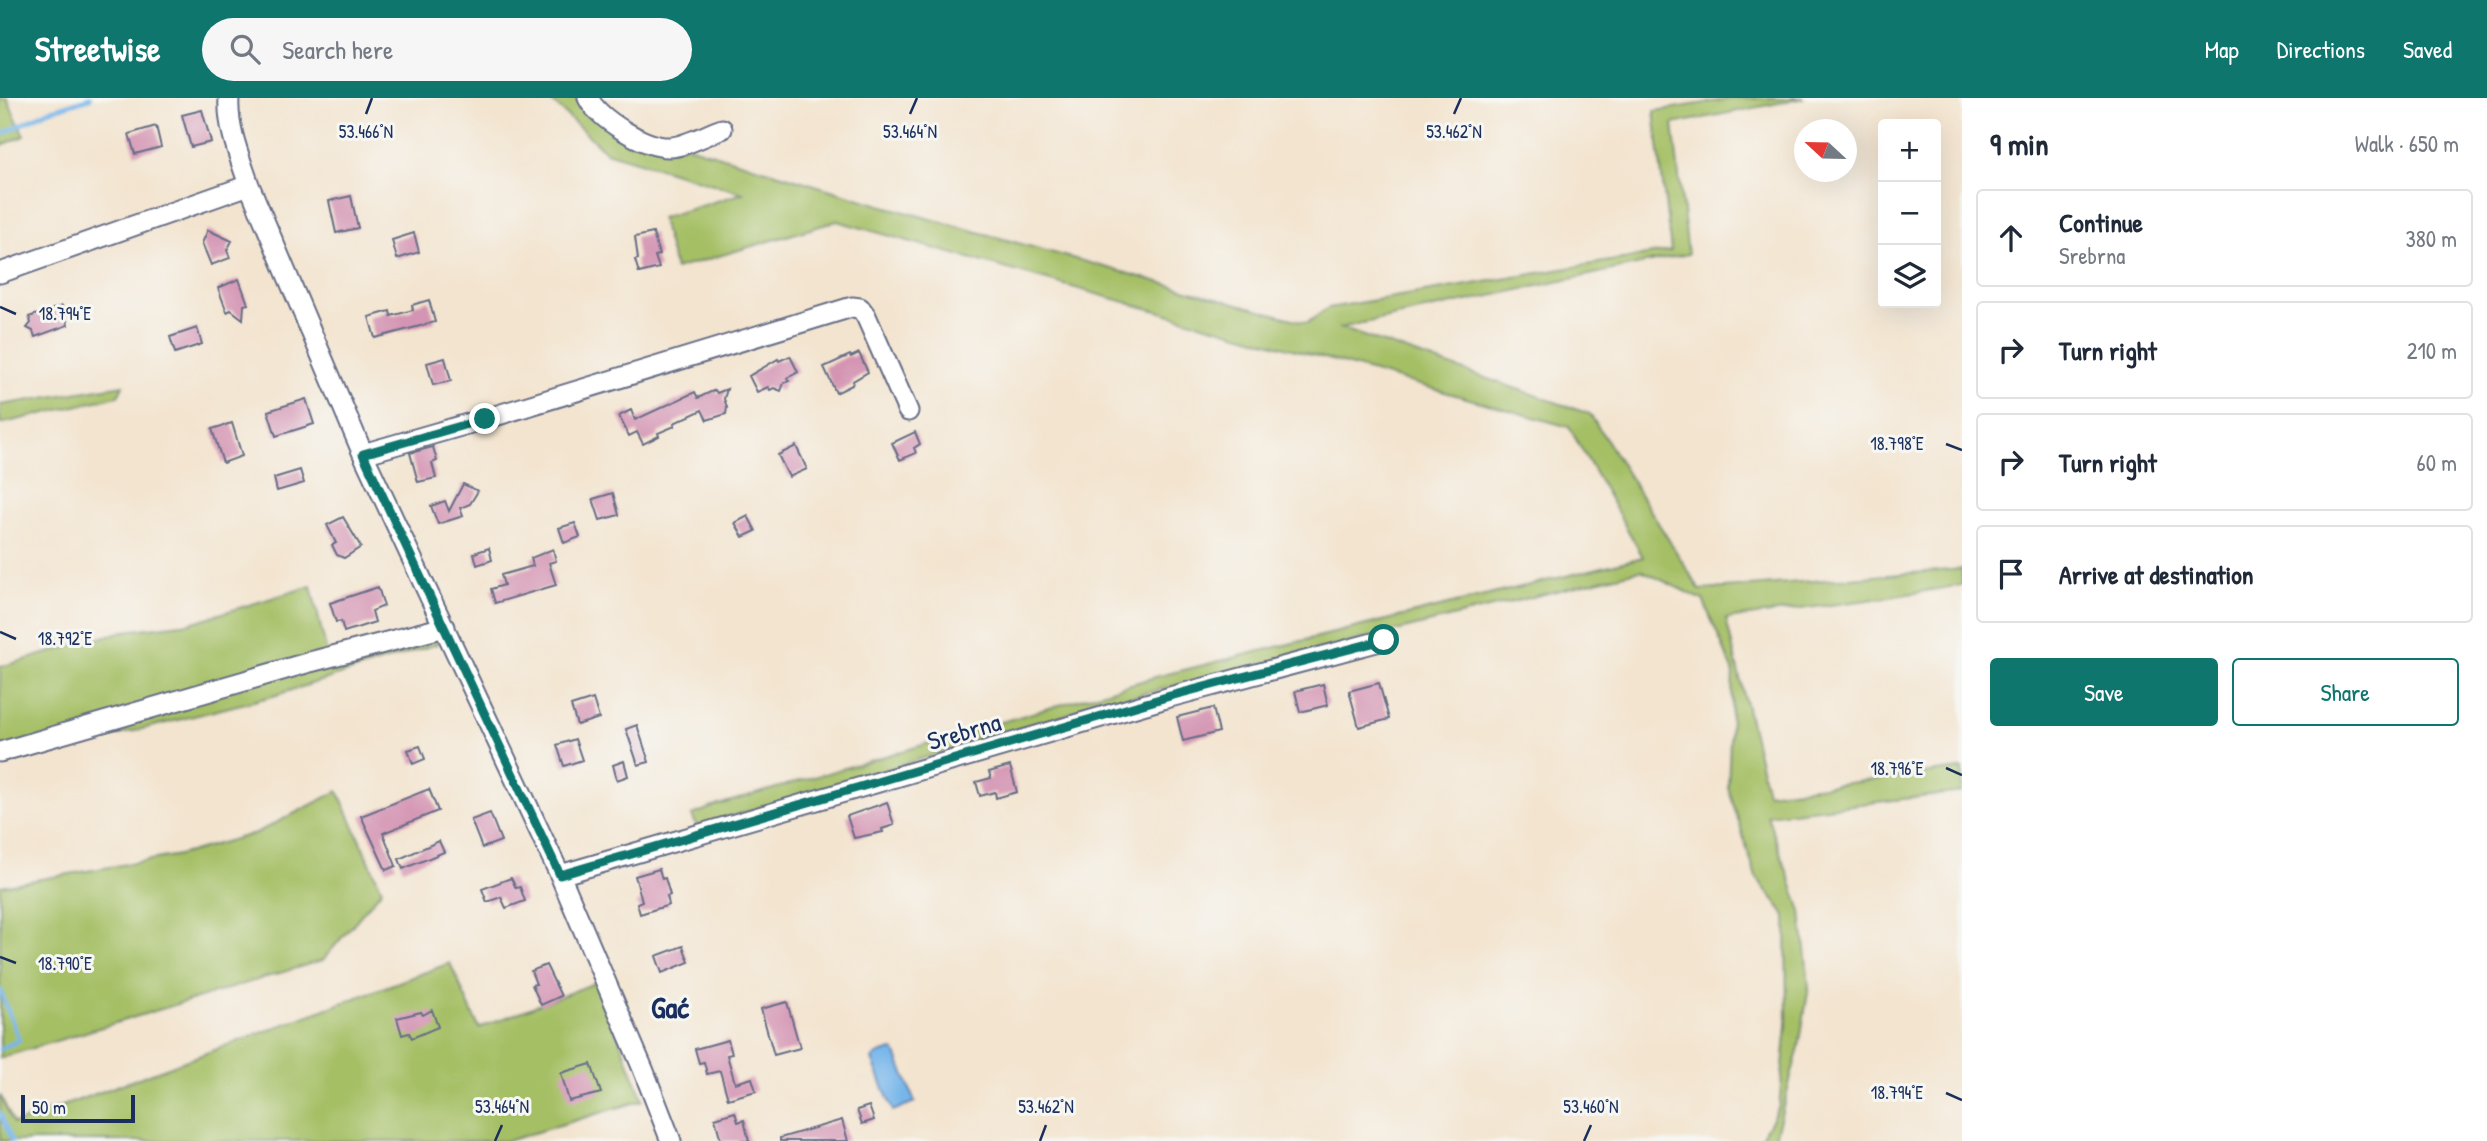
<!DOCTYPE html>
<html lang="en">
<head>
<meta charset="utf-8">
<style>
  body { margin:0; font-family:"Patrick Hand",sans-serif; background:#f6f6f7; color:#1f2937 }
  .controls { position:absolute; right:21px; top:21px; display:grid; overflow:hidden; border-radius:7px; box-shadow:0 7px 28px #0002 }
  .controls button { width:63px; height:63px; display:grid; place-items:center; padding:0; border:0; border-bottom:2px solid #e0e1e3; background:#fff; color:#1f2937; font:35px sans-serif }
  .compass { position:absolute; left:1794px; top:21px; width:63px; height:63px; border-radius:50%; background:#fff; box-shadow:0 7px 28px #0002; rotate:292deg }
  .scale { position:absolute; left:21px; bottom:18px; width:114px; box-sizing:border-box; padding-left:7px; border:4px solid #1b2f5e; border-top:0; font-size:19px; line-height:24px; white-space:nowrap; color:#1b2f5e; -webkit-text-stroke:5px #f6f6f2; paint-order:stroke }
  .stop { position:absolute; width:21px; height:21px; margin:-16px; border:5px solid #0f766e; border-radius:50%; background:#fff }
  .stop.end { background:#0f766e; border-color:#fff; box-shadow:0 2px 7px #0008 }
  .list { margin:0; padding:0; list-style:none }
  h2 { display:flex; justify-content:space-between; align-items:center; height:91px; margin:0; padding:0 28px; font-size:30px }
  h2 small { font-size:23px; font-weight:400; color:#747a83 }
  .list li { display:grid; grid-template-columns:46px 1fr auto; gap:21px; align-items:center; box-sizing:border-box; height:98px; margin:0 14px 14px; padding:0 14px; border:2px solid #e0e1e3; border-radius:7px }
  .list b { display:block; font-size:26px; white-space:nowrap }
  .list p { margin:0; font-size:23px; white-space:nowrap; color:#747a83 }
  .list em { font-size:23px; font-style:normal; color:#747a83 }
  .actions { display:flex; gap:14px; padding:21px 28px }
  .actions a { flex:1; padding:16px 0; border:2px solid #0f766e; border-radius:7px; text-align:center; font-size:24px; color:#0f766e }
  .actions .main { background:#0f766e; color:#fff }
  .icon { flex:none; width:38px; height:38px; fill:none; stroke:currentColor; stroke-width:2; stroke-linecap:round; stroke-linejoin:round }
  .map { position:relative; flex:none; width:1962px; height:1043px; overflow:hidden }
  header { display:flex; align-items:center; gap:42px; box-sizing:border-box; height:98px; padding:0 35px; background:#0f766e; color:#fff }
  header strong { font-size:33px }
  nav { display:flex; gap:38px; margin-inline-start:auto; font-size:24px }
  .search { width:490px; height:63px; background:#f6f6f7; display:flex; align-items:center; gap:18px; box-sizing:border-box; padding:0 24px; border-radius:38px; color:#747a83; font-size:26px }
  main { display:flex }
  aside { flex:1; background:#fff }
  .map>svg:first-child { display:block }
  .green { fill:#a5bf65; stroke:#607762; stroke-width:2 }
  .water { fill:#77b6ea; stroke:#4972a4; stroke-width:2 }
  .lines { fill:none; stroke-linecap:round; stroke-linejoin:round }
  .stream { stroke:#77b6ea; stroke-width:4.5 }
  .building { fill:#d494b3 }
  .minor-casing { stroke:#676e86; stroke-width:23 }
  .minor { stroke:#fff; stroke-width:19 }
  .route { stroke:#0f766e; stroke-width:9 }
  .ticks { fill:none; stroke:#1b2f5e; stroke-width:2.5 }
  .labels { text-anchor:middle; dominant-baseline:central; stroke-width:6; stroke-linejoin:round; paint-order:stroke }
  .street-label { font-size:26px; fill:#1b2f5e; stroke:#f6f6f2 }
  .quarter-label { font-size:30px; font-weight:bold; fill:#1b2f5e; stroke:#f6f6f2 }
  .ticks-label { font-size:18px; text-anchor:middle; fill:#1b2f5e; stroke:#f6f6f2; stroke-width:6; stroke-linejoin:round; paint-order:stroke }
</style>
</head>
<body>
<header>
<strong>Streetwise</strong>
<div class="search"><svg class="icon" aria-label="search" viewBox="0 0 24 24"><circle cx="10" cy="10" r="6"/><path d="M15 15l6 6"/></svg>Search here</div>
<nav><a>Map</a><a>Directions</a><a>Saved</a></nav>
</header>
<main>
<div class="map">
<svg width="1962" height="1043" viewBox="0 0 1962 1043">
  <rect width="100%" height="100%" fill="#f6f6f2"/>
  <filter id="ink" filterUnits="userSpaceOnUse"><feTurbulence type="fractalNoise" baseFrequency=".0143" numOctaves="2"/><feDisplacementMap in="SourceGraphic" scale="14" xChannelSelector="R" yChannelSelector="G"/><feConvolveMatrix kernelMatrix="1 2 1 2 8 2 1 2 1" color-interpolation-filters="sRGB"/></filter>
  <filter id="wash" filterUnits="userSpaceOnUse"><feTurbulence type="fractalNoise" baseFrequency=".00686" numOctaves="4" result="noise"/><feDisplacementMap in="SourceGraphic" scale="28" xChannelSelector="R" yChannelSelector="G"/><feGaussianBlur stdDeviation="1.57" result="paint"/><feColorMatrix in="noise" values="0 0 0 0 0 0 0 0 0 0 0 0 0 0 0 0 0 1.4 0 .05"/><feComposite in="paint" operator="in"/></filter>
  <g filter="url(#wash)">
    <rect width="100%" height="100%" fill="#f3e4cf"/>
    <path class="green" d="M0,0h7l17,38 -24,10z
      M548,0h50l51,36 231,71 427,118 21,-15 343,-57 -17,-140 83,-13h67l-131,26 15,130 -348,74 250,86 110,176 262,-21v16l-72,12 -164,22 41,174 195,-24v23l-195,23 34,96 8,75 -10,61 -25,94h-15l20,-35 8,-81 -1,-109 -30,-39 -28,-90 5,-117 -30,-70 -62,-30 -543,135 -401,122 -5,-12 26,-10 437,-128 488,-120 -74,-130 -732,-206 -162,48 -14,-51 82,-25 -137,-41z
      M123,287l-5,11 -118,28v-19z
      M311,488l19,80 108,-31 -1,9 -164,52 -273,69v-98l124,-36 66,-8z
      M338,693l44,99 -59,70 -323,98v-172l179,-31 77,-22z
      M450,865l29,65 118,-46 46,118 -136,41h-507v-46l14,29z"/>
    <path class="water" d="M892,952l3,1 20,51 -22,9 -21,-52 7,-5z"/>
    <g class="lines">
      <path class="stream" d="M0,37l48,-24 42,-13
        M0,892l19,50 -19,9
        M0,1015l12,28"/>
    </g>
    <g id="blocks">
      <path class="building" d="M202,12l9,32 -20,5 -9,-32z
        M156,28l5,21 -26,7 -6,-20z
        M351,98l7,32 -22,5 -7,-32z
        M208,132l24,11 -5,9 3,8 -19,7 -9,-22z
        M414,135l5,19 -22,7 -5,-19z
        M653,135l6,22 -4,1 4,12 -20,5 -4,-13 3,-1 -3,-22z
        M239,181l9,25 -4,1 -1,14 -12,-9 -4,2 -9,-24z
        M429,202l6,22 -60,16 -6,-21 21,-6 1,5 22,-6 -1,-5z
        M62,208l6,19 -33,12 -2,-6 -6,-3 4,-5 -2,-6z
        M197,230l5,16 -27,9 -5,-16z
        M859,255l9,19 -15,9 -1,4 -16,8 -12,-26 26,-12 1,2z
        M790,258l8,16 -11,6 2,3 -5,2 -3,8 -7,-3 -4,2 -2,-3 -11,5 -8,-16 29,-17 1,2z
        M445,260l6,23 -18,4 -6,-22z
        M727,291l-3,10 3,8 -1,7 -19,6 -5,-10 -28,13 1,3 -17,7 1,3 -16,8 -6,-12 -8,4 -10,-20 12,-6 4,10 60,-28 3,6 17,-8 2,3z
        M306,301l8,25 -38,12 -8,-25z
        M232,325l10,33 -19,7 -11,-34z
        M915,334l5,12 -6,4 2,5 -16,7 -8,-17z
        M796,348l11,23 -18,8 -11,-22z
        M433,349l4,14 -5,2 4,15 -18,4 -8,-29z
        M300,372l4,13 -27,8 -3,-13z
        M463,386l15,7 -8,13 -10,4 3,8 -25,8 -7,-18 14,-5 4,10z
        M613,395l6,22 -19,5 -7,-21z
        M748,418l8,15 -13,6 -8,-14z
        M343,419l18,30 -17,11 -7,-3 -5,-10 4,-2 -9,-18z
        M575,425l5,14 -16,6 -5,-15z
        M489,450l3,12 -15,5 -3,-12z
        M553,451l3,12 -7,2 7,22 -61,18 -4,-14 13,-4 -3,-10 32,-9 -2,-8z
        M378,489l6,19 -12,5 3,11 -31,10 -3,-11 -5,1 -6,-19z
        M1379,585l10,36 -30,8 -10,-36z
        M1323,586l5,21 -28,7 -5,-21z
        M593,601l6,19 -22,7 -6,-19z
        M1213,610l6,24 -36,9 -6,-24z
        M637,627l12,37 -11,3 -12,-36z
        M575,641l7,21 -18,6 -7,-21z
        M420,648l5,13 -12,5 -5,-14z
        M624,663l4,15 -11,4 -4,-15z
        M1010,668l7,26 -21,6 -1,-6 -15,4 -4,-14 15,-4 -2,-6z
        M429,691l9,22 -55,22 13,33 -10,4 -25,-54z
        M887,704l7,23 -12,4 1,3 -29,6 -7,-22z
        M490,715l11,28 -19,7 -11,-28z
        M439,743l5,11 -41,17 -4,-10z
        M659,771l3,10 3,-1 5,17 -3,1 2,9 -29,9 -3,-11 5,-2 -7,-25z
        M511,780l5,10 4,-1 5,14 -19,7 -5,-11 -14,5 -5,-13z
        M683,848l6,16 -27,11 -6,-17z
        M546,867l15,31 -20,9 -9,-20 4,-1 -5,-13z
        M787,904l13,46 -26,7 -13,-46z
        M432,912l6,17 -26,11 -3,-5 -7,2 -5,-17 24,-6 2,3z
        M728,942l4,14 -5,1 8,28 17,-5 4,13 -28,8 -8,-28 -13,3 -3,-12 -5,1 -4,-14z
        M591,966l10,29 -32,8 -8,-28z
        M869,1008l5,14 -12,4 -5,-14z
        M735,1014l3,10 6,-2 5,21h-28l-6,-23z
        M842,1022l6,21h-68v-3z"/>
    </g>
  </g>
  <g filter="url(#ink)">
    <use href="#blocks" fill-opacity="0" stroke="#676e86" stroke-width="2"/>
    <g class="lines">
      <defs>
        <path id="minor" d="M229,0c-2,29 11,60 20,87l114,269 197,421 83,194 28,72
          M588,0c11,21 57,50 82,49 13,0 38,-13 52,-18
          M0,175l249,-88
          M363,356l122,-35 367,-112 8,1 6,8 42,95
          M0,654l310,-90 135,-35
          M560,777l610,-178 214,-57"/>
      </defs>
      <use href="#minor" class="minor-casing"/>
      <use href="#minor" class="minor"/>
    </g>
  </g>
  <g class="lines" filter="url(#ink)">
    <path class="route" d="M485,321l-122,35 197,421 610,-179 214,-56"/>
  </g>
  <path class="ticks" d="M366,16l6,-16M910,16l7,-16M1454,16l7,-16M0,209l16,7M1946,346l16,6M0,534l16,7M1946,670l16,7M0,859l16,6M1946,995l16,7M495,1043l7,-16M1040,1043l6,-16M1584,1043l7,-16"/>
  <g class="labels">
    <g class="street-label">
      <text transform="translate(964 633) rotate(-16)">Srebrna</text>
    </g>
    <g class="quarter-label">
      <text x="670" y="909">Gać</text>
    </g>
  </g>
  <g class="ticks-label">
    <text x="910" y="40">53.464°N</text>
    <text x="1454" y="40">53.462°N</text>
    <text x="366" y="40">53.466°N</text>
    <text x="65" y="222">18.794°E</text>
    <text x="1897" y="352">18.798°E</text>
    <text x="65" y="547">18.792°E</text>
    <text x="1897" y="677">18.796°E</text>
    <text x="65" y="872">18.790°E</text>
    <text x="1897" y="1001">18.794°E</text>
    <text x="502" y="1015">53.464°N</text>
    <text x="1046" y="1015">53.462°N</text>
    <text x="1591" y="1015">53.460°N</text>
  </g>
</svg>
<div class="controls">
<button>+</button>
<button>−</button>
<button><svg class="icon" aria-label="layers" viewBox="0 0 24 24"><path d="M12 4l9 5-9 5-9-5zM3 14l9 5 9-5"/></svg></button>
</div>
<svg class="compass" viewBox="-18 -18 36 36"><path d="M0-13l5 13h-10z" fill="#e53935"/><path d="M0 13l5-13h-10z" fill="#747a83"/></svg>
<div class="scale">50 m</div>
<div class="stop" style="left:1384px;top:542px"></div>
<div class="stop end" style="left:485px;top:321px"></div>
</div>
<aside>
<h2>9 min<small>Walk · 650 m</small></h2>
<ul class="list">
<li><svg class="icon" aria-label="ahead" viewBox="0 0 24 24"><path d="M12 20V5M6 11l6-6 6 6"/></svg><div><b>Continue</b><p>Srebrna</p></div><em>380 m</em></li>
<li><svg class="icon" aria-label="right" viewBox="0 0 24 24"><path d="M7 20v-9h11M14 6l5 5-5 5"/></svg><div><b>Turn right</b></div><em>210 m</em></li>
<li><svg class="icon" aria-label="right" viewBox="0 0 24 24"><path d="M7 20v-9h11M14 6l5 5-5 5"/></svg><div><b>Turn right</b></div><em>60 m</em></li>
<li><svg class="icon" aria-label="arrive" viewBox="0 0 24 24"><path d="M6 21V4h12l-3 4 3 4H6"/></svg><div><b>Arrive at destination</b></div></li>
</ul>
<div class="actions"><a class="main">Save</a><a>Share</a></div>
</aside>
</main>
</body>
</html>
